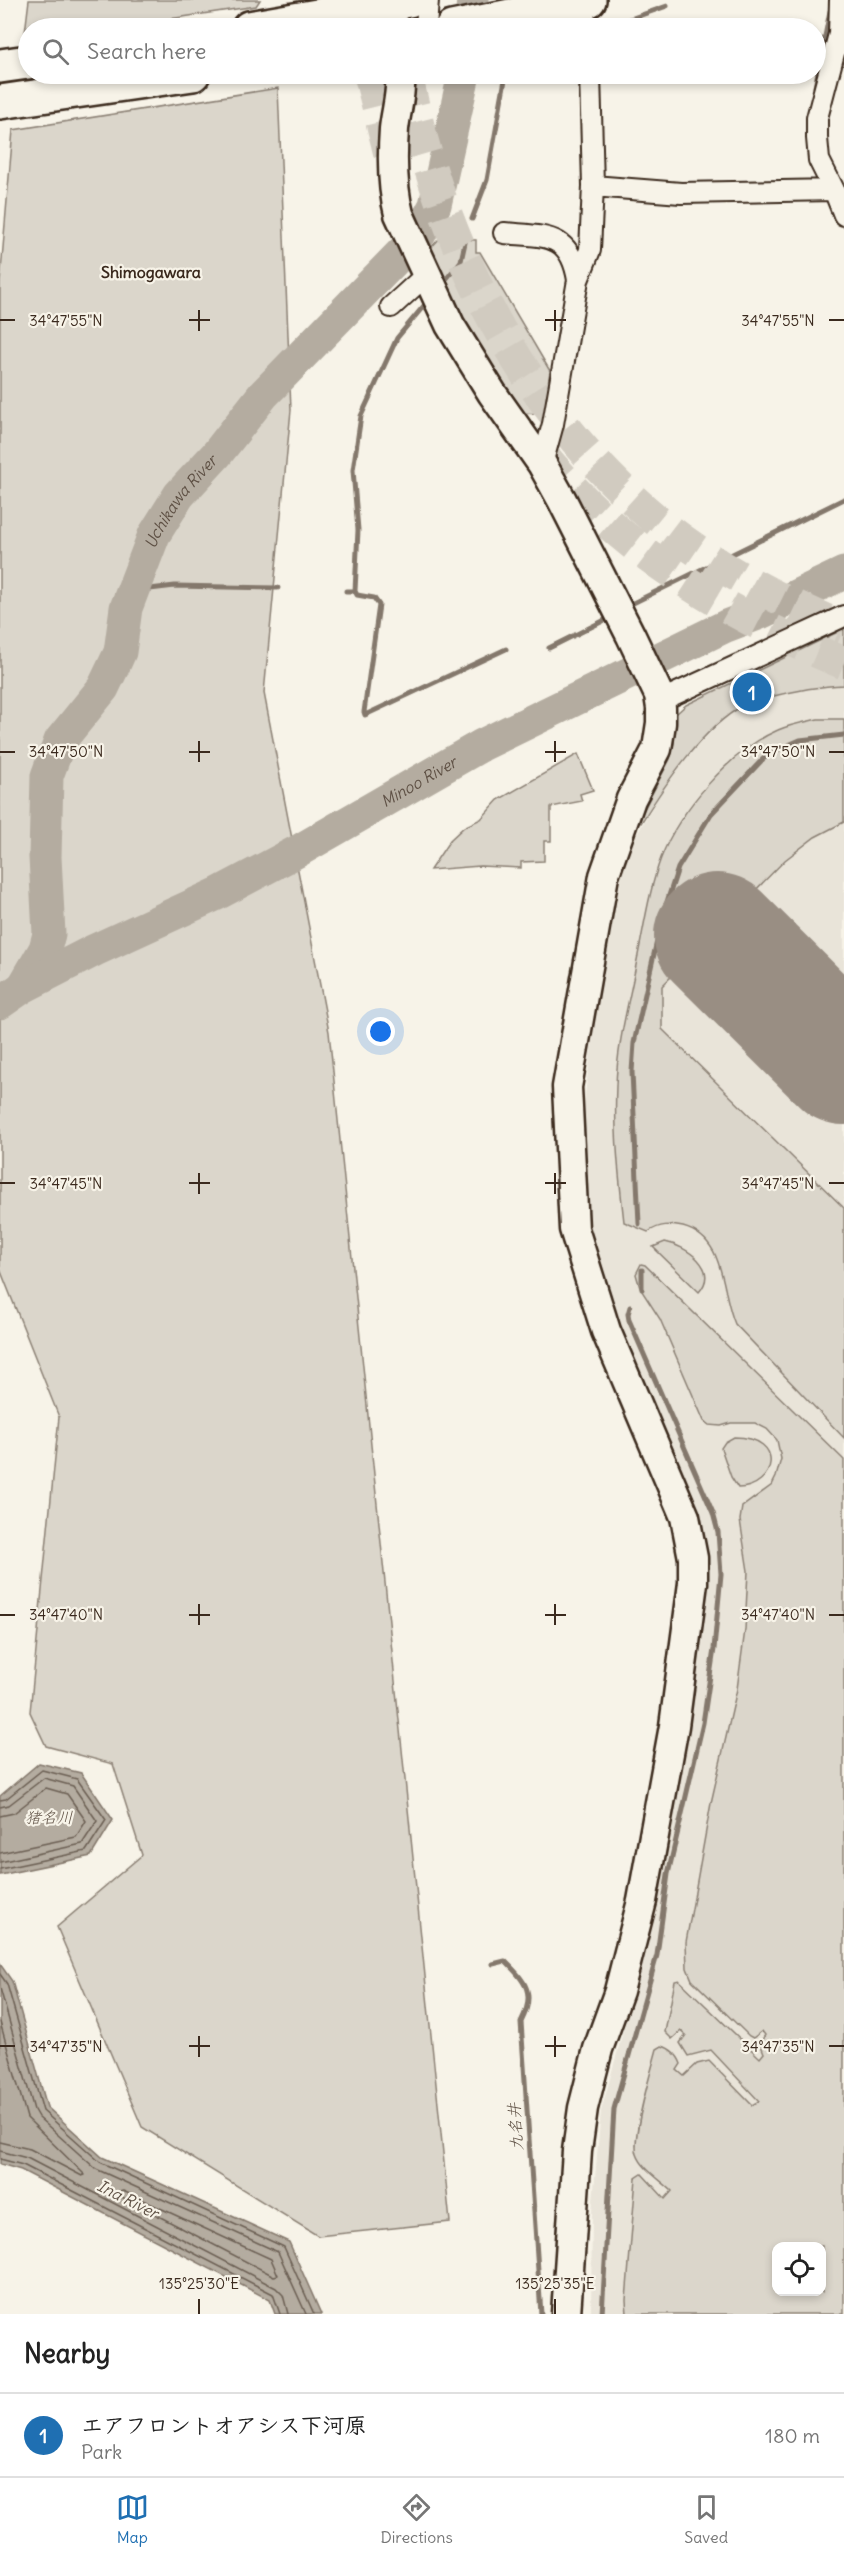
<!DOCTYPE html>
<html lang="en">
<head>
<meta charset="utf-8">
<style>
  body { margin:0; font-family:Delius,"Klee One",sans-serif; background:#f2f2f2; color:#222 }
  .controls { position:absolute; right:18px; bottom:18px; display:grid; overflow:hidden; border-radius:12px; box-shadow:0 3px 9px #0003 }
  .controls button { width:54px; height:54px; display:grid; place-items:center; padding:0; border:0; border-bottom:2px solid #e0e0e0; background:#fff; color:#222; font:30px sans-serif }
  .you { position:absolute; left:381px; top:1032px; width:21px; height:21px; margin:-15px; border:4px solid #fff; border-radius:50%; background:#1a73e8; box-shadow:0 0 0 9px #1a73e833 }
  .badge { display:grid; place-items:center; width:39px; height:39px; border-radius:50%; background:#1f6fb2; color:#fff; font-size:20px; font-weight:700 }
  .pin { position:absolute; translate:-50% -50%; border:3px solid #fff; box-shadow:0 2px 6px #0006 }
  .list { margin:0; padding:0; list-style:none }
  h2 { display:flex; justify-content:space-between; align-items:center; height:78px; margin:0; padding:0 24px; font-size:26px }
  h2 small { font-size:20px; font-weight:400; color:#767676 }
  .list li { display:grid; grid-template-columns:39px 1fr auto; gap:18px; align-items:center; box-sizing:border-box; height:84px; padding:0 24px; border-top:2px solid #e0e0e0 }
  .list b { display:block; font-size:22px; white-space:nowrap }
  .list p { margin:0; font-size:20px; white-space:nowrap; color:#767676 }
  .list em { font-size:20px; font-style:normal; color:#767676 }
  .icon { flex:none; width:33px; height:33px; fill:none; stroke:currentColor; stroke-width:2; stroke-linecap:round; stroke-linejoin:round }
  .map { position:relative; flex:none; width:844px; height:2314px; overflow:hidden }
  .search { position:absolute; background:#fff; box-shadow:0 3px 9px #0003; left:18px; right:18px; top:18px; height:66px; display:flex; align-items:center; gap:15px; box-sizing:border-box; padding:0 21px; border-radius:33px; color:#767676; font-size:22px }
  .sheet { height:162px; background:#fff }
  nav { display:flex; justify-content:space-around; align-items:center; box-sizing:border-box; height:84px; border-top:2px solid #e0e0e0; background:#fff; font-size:16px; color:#767676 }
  nav a { display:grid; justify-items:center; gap:3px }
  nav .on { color:#1f6fb2 }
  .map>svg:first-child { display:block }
  .built { fill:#e9e4d9; fill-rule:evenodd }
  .green { fill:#dbd6cb; stroke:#8b8074; stroke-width:1.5; fill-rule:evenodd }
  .water { fill:#b4aca0; stroke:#84786c; stroke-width:1.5 }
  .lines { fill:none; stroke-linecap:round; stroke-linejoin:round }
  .shore { stroke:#6b5e52; stroke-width:1.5 }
  .stream { stroke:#84786c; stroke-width:5 }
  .river { stroke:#b4aca0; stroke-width:33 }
  .runway { stroke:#998e83; stroke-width:126 }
  .highway-tunnel { stroke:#d1cbc0; stroke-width:33; stroke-dasharray:33 16; stroke-linecap:butt }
  .street-casing { stroke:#3b2a1e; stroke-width:24 }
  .secondary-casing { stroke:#3b2a1e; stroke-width:33 }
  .highway-casing { stroke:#3b2a1e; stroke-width:38 }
  .street { stroke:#f7f3e8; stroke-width:20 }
  .secondary { stroke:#f7f3e8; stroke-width:28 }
  .highway { stroke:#f7f3e8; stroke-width:33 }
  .ticks { fill:none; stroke:#3b2a1e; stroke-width:2 }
  .labels { text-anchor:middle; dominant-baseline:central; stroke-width:4.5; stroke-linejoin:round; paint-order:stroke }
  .neighbourhood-label { font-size:16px; font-weight:bold; fill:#3b2a1e; stroke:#f7f3e8 }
  .water-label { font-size:16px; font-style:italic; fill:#5f5145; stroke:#f7f3e8 }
  .ticks-label { font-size:15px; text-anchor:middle; fill:#3b2a1e; stroke:#f7f3e8; stroke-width:4.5; stroke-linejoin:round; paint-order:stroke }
</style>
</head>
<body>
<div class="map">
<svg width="844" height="2314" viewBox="0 0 844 2314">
  <rect width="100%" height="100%" fill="#f7f3e8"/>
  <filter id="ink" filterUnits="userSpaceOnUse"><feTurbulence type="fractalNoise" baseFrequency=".0167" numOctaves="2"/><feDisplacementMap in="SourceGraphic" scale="12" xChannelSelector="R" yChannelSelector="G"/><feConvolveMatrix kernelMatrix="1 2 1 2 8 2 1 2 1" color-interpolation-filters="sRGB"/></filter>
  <g filter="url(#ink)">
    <path class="built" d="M844,685v1629h-253l1,-102 9,-101 43,-155 26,-155 18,-73 16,-102 5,-69 -9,-41 -47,-104 -49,-115 -14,-62 -8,-118 15,-113 29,-151 40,-69 22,-29 37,-37 21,-14 64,-17zM776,2246h46v46h-46z"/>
    <path class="green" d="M29,0h231l-4,6 -147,22h-81v13h-4z
      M278,88l13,322 -27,283 65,339 121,1190 -132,14 -176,-109 -85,-200 85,-72 -29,-91 -67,-18 -16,-34 29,-295 -59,-148v-986l13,-153z
      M439,239l37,1v12h4l70,119 -7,43 -24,-1 -45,-69 -45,-94z
      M844,629v56c-27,1 -51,6 -78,13 -7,2 -15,3 -22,7 -42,23 -78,78 -103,118l-3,-2 32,-62 4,-16 2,-29 10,-9z
      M818,719h26v103l-29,15 -30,23 -123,126v43l182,179v230l-109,-114c-15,-34 -8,-85 -52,-97 -13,-3 -23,-3 -35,5l-24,-10c-5,-45 -10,-90 -8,-136 1,-42 13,-84 21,-126 7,-33 12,-70 24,-102 18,-47 70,-108 117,-128 13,-6 27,-8 40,-11z
      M578,754l15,36 -13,4 2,7 -31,6v34h-7v20l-23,1v6l-41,-2 -50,4 20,-30 14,-13 17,-8 17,-19z
      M665,1242c21,4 55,26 34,50l-46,-45z
      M641,1264l4,1 199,195v854h-217l-1,-14 10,-122 6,-4 23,25 7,-8c-11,-11 -30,-22 -35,-37 -6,-16 15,-86 20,-105l5,-3c8,2 16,9 19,18l-4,6 7,6 13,-12 12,-3 43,44 7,-4 -48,-51 -23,6 -8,-13 6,-8 -5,-4 -9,8 -7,-7 10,-51 4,-1 81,78 4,-5 -4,-10 5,-8 -3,-4 -9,7 -4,-2 -57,-56 -5,-12 -1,-26 25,-139 26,-114 8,-59 3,-59 -8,-51 2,-13 30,-22 4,-8 5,-18 -4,-19 -10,-11 -12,-6h-24l-10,3 -12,-1 -5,-4 -44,-102 -20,-31 -4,-14zM776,2246h46v46h-46z
      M734,1437c54,0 41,51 4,51l-7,-11 -10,-29 4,-6z"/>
    <path class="water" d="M39,1763l42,10 32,47 -22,36 -91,19v-79z
      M0,1964l12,17 35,126 55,50 187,85 32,72h-46l-5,-14 -249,-130 -21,-6z"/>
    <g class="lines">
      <path class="shore" d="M0,1800l6,-1 36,-29 35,9 29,41 -20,31 -86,18
        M0,1807l9,-2 35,-27 29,8 24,35 -15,23 -82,18
        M0,1816l14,-3 32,-25 21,6 19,27 -10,16 -76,16
        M0,1974l7,10 36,127 57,51 184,85 30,67
        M0,1988l34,122 4,7 58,52 182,83 28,62
        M0,2022l27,96 58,57 -3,1 -52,-27 -30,-7
        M0,2151l27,7 249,130 7,7 5,19
        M0,2159l23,6 250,129 7,20
        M123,2191l148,68 7,16 -4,1 -154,-80 -1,-4z"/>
      <path class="stream" d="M593,28l37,-9 37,-13
        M815,87l15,-76
        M472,219l15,-39 19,-106
        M443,283l18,-22 5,-23
        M133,591l42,-5 103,2
        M346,591h9l3,-61 -5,-60 8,-54 36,-78 30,-36
        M355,591l2,4 17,3 5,7 -15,107 1,3 141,-66
        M627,606l217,-107
        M549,648l60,-30
        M639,1224l-7,-152 2,-29 29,-129 15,-46 33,-54 52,-55 14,-9 23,-10 44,-5
        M642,1289v-19
        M493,1964l12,-3c21,21 31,32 16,61l20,292
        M602,2314l12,-205 43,-154 11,-81 35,-151 11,-74 7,-75 -3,-42 -5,-19 -84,-193 -1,-6 2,-7"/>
      <g class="river">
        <path d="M470,28l3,-28"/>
        <path id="s1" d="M23,987l22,-38 4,-15 -4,-77 2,-81 13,-35 43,-53 12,-25 5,-11 6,-44 28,-73 25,-40 37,-40 47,-60 157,-161 15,-29 29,-131"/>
        <path id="s2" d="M0,1003l23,-16 72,-37 122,-56 81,-43 184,-106 244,-119 34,-13 84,-40"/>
      </g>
      <path class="runway" d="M717,936l127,126"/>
      <path class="highway-tunnel" d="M370,74l23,92
        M406,74c35,170 114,333 250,446 56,46 122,80 188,108
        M541,453c80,99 187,162 303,210"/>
      <defs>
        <path id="street" d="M840,0l-1,34 -22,84v20l2,22 15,30 10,25
          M579,2l9,26
          M426,28l2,-28
          M593,186l88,7 153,-3
          M504,233c41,4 66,-1 74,47l-25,144 -11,40
          M578,280l12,-30 3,-64 -3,-112
          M391,307l35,-32
          M660,701l184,-85"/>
        <path id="secondary" d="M389,0l4,28
          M400,74c2,19 -4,36 -6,55 -2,28 -2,58 5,85l51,111 42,68 50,71 20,36 69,136 28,59 2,13v15l-4,26 -26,50 -27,77 -37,211 7,142 32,102 79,186 8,41v25l-19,143 -32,175 -23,90 -21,58 -15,59 -6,43 -11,163"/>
        <path id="highway" d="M249,28l160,-28
          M452,28l137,-28
          M0,66l28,-4
          M0,102l193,-28"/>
      </defs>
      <use href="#street" class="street-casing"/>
      <use href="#secondary" class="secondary-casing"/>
      <use href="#highway" class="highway-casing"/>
      <use href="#street" class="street"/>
      <use href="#secondary" class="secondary"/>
      <use href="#highway" class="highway"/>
    </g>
  </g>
  <path class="ticks" d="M199,310v21M555,310v21M0,320h15M189,320h21M545,320h21M829,320h15M199,741v21M555,741v21M0,752h15M189,752h21M545,752h21M829,752h15M199,1173v21M555,1173v21M0,1183h15M189,1183h21M545,1183h21M829,1183h15M199,1604v21M555,1604v21M0,1615h15M189,1615h21M545,1615h21M829,1615h15M199,2036v21M555,2036v21M0,2046h15M189,2046h21M545,2046h21M829,2046h15M199,2299v15M555,2299v15"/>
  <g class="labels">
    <g class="neighbourhood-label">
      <text x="151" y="272">Shimogawara</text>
    </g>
    <g class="water-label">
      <text stroke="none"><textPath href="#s1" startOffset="528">Uchikawa River</textPath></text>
      <text stroke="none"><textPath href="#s2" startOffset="474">Minoo River</textPath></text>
      <text x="49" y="1817">猪名川</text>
      <text transform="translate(515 2127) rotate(-94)">九名井</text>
      <text transform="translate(128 2199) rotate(27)">Ina River</text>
    </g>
  </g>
  <g class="ticks-label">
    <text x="66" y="326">34°47'55"N</text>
    <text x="778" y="326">34°47'55"N</text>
    <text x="66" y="757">34°47'50"N</text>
    <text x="778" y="757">34°47'50"N</text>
    <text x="66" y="1189">34°47'45"N</text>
    <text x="778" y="1189">34°47'45"N</text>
    <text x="66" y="1620">34°47'40"N</text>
    <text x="778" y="1620">34°47'40"N</text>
    <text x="66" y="2052">34°47'35"N</text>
    <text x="778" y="2052">34°47'35"N</text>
    <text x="199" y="2289">135°25'30"E</text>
    <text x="555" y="2289">135°25'35"E</text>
  </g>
</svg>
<div class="controls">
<button><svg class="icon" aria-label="locate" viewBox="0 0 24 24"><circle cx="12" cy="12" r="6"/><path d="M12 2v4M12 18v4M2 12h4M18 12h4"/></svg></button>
</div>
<div class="you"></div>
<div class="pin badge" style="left:752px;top:692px">1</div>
<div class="search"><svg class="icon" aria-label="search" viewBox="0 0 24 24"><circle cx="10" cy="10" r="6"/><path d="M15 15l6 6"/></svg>Search here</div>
</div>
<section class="sheet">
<h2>Nearby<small></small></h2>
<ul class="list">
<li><span class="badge">1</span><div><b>エアフロントオアシス下河原</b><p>Park</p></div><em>180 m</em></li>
</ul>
</section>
<nav>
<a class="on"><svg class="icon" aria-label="map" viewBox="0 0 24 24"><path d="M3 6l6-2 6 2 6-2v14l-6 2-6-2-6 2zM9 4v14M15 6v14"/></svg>Map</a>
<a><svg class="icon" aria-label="directions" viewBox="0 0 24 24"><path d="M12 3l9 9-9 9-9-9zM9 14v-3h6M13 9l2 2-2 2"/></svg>Directions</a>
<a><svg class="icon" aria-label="saved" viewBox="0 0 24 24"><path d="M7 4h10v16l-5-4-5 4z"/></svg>Saved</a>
</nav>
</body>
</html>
